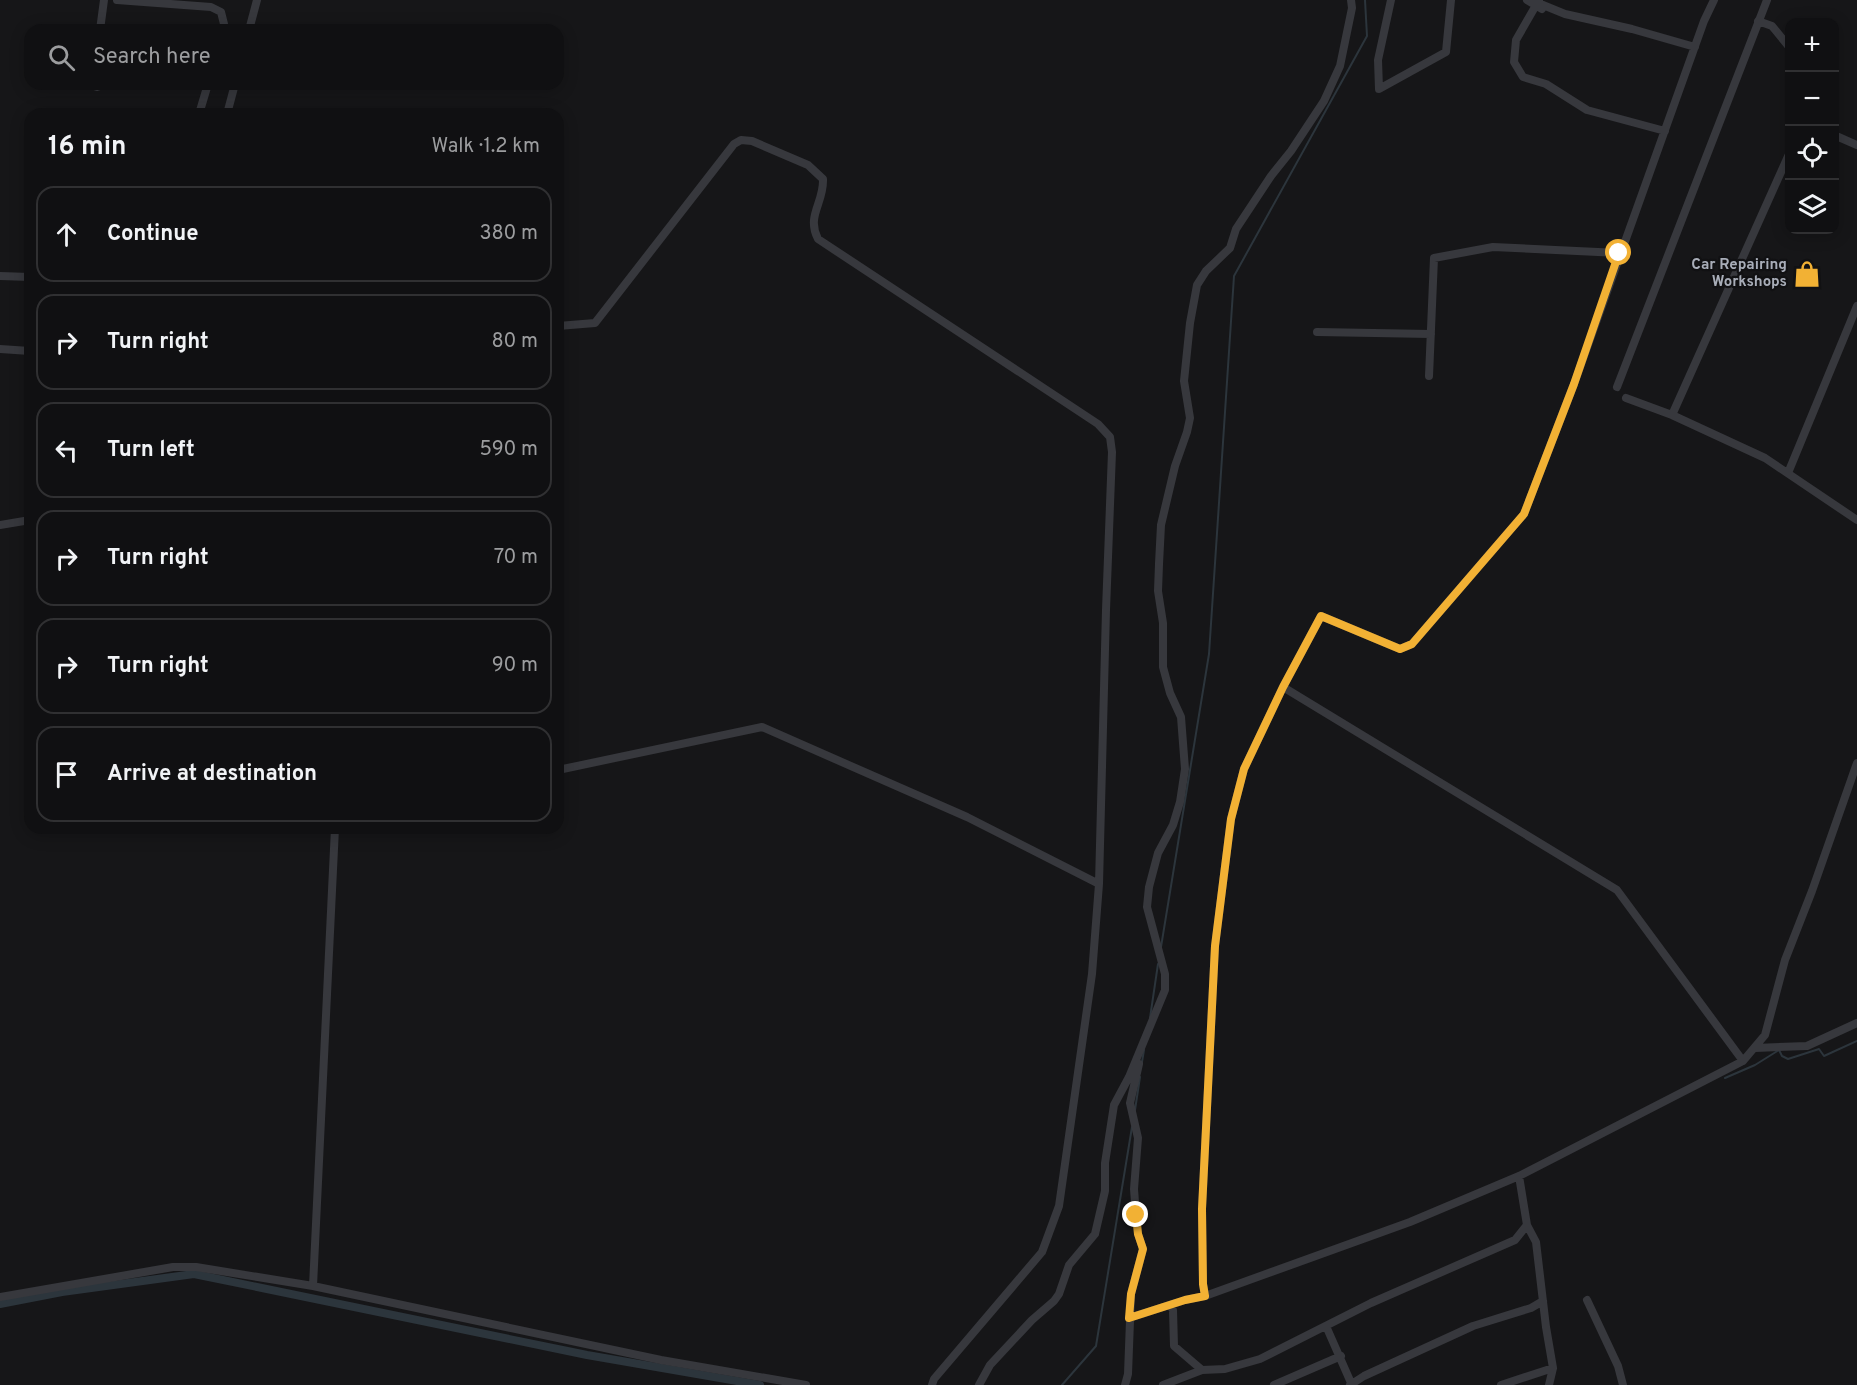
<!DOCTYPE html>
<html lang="en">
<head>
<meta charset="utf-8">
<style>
  body { margin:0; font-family:Overpass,sans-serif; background:#19191b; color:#f1f3f6 }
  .controls { position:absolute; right:18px; top:18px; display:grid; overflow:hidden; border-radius:12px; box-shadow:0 3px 15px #0003 }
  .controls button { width:54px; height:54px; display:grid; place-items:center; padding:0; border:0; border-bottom:2px solid #303032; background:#101012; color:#f1f3f6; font:30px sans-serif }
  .stop { position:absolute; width:18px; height:18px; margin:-14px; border:4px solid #f2b134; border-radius:50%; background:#fff }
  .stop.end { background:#f2b134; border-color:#fff; box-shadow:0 2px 6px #0008 }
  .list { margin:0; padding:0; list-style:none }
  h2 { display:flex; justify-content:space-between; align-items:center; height:78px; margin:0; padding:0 24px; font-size:26px }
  h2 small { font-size:20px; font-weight:400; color:#9c9d9f }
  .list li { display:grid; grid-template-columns:39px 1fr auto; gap:18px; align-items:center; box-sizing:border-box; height:96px; margin:0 12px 12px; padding:0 12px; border:2px solid #303032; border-radius:18px }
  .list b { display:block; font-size:22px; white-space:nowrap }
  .list em { font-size:20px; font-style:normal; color:#9c9d9f }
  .icon { flex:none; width:33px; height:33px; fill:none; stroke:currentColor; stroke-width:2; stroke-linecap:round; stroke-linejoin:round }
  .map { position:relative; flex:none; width:1857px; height:1385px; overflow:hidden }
  .search { position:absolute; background:#101012; box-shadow:0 3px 15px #0003; left:24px; top:24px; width:540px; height:66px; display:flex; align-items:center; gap:15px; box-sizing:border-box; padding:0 21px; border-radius:18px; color:#9c9d9f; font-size:22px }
  .panel { position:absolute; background:#101012; box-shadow:0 3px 15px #0003; left:24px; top:108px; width:540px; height:726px; border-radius:18px }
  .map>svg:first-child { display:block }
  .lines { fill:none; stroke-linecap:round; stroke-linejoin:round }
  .stream { stroke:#2c353c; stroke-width:2 }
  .canal { stroke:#2c353c; stroke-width:8 }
  .minor { stroke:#37383d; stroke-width:8 }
  .route { stroke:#f2b134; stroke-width:8 }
  .labels { text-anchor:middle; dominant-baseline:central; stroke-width:4.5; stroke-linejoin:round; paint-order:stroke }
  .poi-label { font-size:15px; font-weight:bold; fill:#a8adb8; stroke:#111113; text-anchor:end }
</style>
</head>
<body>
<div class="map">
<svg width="1857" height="1385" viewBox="0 0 1857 1385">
  <rect width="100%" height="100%" fill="#161618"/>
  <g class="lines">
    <path class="stream" d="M1161,947l48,-293 25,-378 133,-240 -2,-36
      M1150,1018l8,-54
      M1142,1062l2,-12
      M1725,1078l30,-13 24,-15 3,6 6,3 31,-10 5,7 33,-15
      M1135,1110l5,-33
      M1062,1385l34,-39 36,-219"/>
    <path class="canal" d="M0,1304l62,-12 132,-18 393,81 173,30"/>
    <path class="minor" d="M117,0l94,7 10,5 3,12 -2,6
      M1391,0l-13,60 1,29 67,-37 5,-52
      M1527,0l15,9 1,-4 22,9 67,15 63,18
      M1539,0l-23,40 -2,22 9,15 23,7 41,26 78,21
      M1758,21l14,5 18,22
      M100,30l4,-30
      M249,30l8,-30
      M87,84l10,3 10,-3
      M199,114l9,-30
      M227,114l8,-30
      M1834,135l23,10
      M0,276l30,1
      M558,326l37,-3 139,-179 7,-4 11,1 56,24 15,14c1,24 -17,37 -5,60l280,185 12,13 2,15 -6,158 -7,274 -132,-67 -205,-90 -204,43
      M1317,332l114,2
      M0,349l30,2
      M1429,376l5,-118 59,-11 126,6
      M1617,387l150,-387
      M1626,398l46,17 93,43 92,62
      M1672,415l118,-263
      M1788,473l69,-167
      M0,525l30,-5
      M1283,687l334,203 126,171
      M1755,1048l52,-2 50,-23
      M1519,1176l8,49 9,17 10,85 7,41 -4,17
      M313,1286l22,-458
      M1205,1296l-2,-12 -1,-75 13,-263 16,-127 13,-50 39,-82 38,-71 79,33 12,-5 112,-130 50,-130 130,-363 10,-21
      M0,1297l173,-30h23l117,19 348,74 145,25
      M1587,1300l31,66 5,19
      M1170,1305l3,5 1,36 28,24
      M1129,1318l56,-18 20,-4 205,-74 109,-46 224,-115 22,-26 20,-75 27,-69 45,-128
      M1326,1326l26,59
      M932,1385l2,-6 108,-127 17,-46 33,-232 7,-90
      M979,1385l11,-20 42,-45 22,-19 5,-7 10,-29 26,-31 10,-43v-28l9,-58 15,-28 36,-87v-16l-18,-67 2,-20 9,-34 15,-28 7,-23 5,-33 -4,-52 -11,-24 -7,-26v-44l-5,-32 1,-27 2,-39 14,-59 12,-34 3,-14 -6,-37 6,-58 7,-38 9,-14 24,-23 6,-19 35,-53 20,-25 33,-50 16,-35 12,-58 -1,-8
      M1125,1385l3,-11 3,-80 12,-45 -5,-15 -2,-19 -2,-26 4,-51 -8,-35 9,-39
      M1163,1385l39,-15 23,-1 35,-10 111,-56 144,-63 12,-15
      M1274,1385l67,-29
      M1350,1385l14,-9 109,-50 58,-18 12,-7
      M1501,1385l52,-17"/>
  </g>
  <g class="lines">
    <path class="route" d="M1136,1215l2,19 5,15 -12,45 -2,24 56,-18 20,-4 -2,-12 -1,-75 13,-263 16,-127 13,-50 39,-82 38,-71 79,33 12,-5 112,-130 50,-130 45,-131"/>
  </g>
  <defs>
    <symbol id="shop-bare" viewBox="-9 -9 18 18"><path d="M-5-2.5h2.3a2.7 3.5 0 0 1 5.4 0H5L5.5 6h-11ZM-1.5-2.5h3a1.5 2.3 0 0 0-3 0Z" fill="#f2b134" stroke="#111113" stroke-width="2.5" paint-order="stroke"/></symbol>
  </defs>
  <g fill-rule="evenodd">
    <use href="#shop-bare" x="1788" y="255" width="38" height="38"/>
  </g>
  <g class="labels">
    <g class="poi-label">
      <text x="1787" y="265">Car Repairing<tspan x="1787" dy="17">Workshops</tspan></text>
    </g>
  </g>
</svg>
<div class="controls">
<button>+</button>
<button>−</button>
<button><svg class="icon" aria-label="locate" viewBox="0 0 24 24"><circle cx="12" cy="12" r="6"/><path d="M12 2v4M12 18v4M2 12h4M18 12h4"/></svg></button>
<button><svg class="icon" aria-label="layers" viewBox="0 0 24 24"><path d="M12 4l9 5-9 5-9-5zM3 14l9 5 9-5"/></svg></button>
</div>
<div class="stop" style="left:1619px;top:253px"></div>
<div class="stop end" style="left:1136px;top:1215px"></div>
<div class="search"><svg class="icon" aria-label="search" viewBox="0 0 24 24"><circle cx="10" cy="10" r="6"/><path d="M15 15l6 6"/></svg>Search here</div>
<section class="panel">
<h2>16 min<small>Walk · 1.2 km</small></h2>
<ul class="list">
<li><svg class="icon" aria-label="ahead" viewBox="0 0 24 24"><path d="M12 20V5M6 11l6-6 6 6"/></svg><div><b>Continue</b></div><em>380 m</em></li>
<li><svg class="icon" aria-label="right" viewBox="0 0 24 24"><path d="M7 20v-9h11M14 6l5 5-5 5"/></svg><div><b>Turn right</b></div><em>80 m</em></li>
<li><svg class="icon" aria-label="left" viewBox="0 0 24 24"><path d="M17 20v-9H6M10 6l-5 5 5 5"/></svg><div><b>Turn left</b></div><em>590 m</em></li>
<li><svg class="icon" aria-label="right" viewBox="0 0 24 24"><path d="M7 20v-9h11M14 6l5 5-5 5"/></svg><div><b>Turn right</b></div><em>70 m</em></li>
<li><svg class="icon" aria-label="right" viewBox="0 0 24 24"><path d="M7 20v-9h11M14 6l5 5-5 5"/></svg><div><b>Turn right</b></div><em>90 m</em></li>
<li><svg class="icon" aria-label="arrive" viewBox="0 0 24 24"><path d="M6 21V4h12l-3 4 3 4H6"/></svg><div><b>Arrive at destination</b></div></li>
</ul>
</section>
</div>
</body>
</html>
